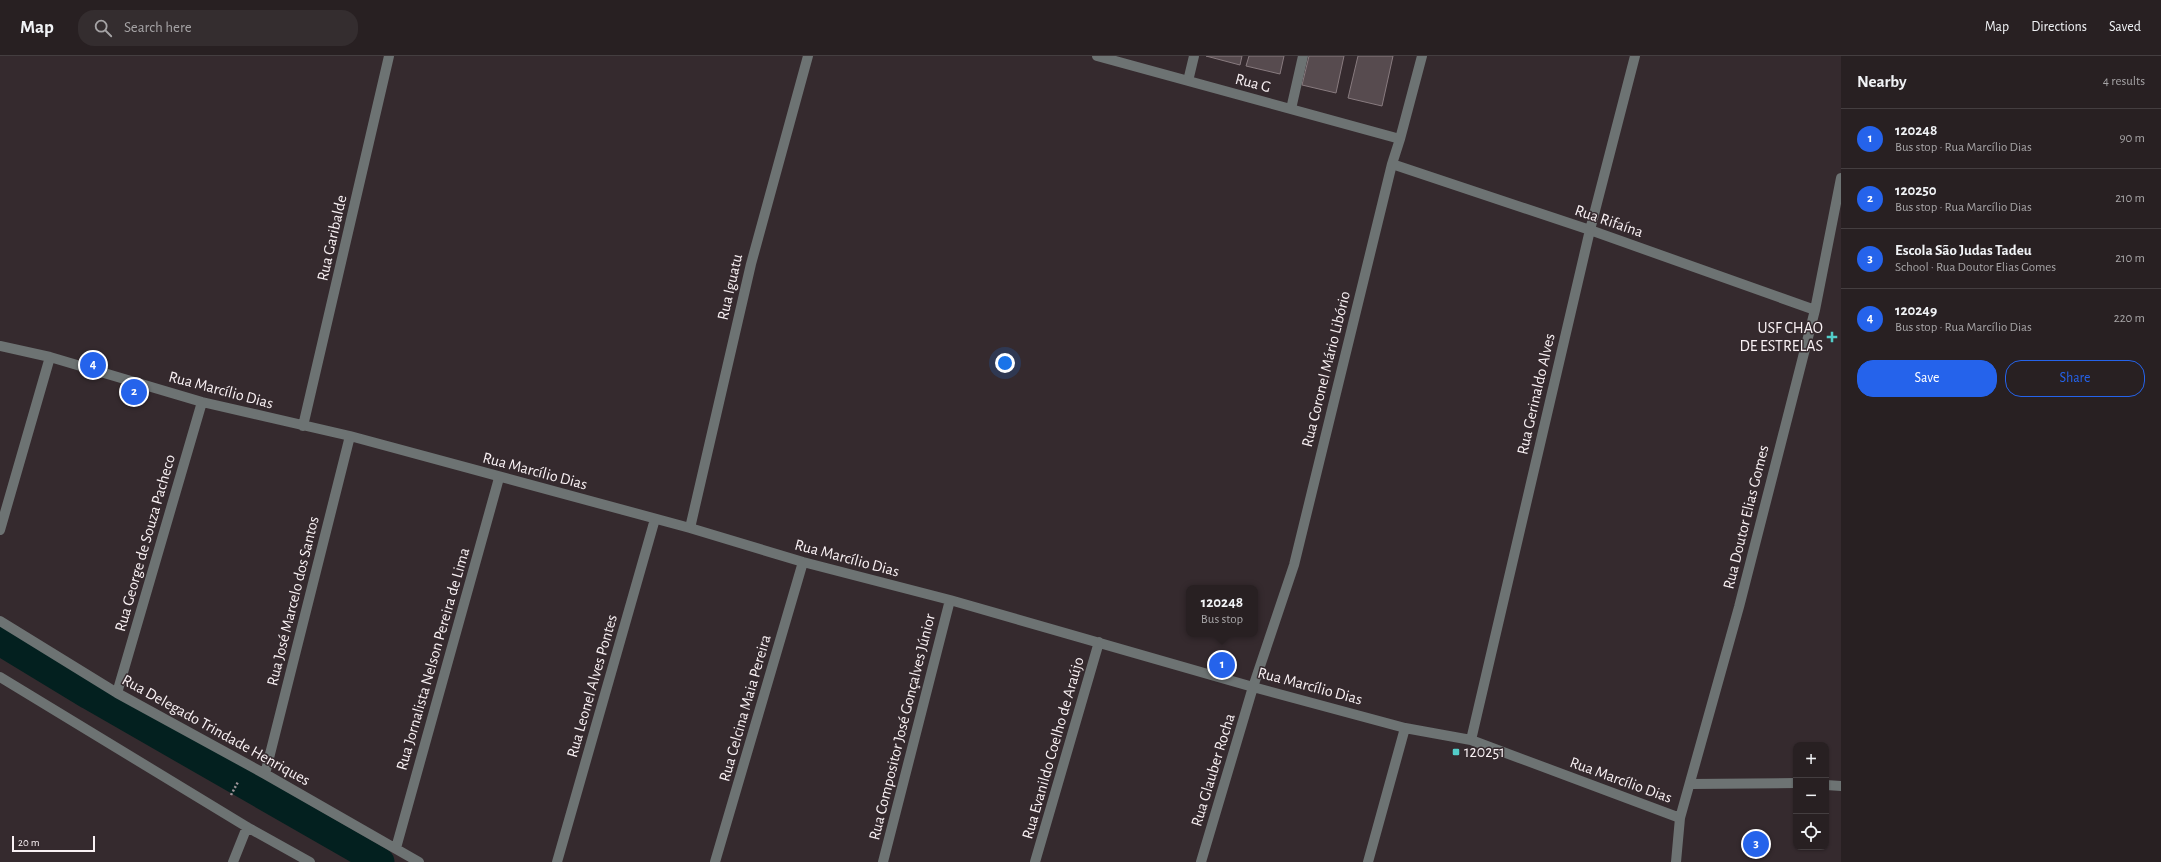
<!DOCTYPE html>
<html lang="en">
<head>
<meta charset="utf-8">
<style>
  body { margin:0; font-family:"Alegreya Sans",sans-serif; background:#342d2f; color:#f1f3f6 }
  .controls { position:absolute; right:12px; bottom:12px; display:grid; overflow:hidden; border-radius:8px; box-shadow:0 1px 3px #0004 }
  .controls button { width:36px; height:36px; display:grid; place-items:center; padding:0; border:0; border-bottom:1px solid #443e40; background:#282022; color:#f1f3f6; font:20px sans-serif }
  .scale { position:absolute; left:12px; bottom:10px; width:83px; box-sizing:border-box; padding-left:4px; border:2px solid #f9f1f4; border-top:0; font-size:11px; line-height:14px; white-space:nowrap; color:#f9f1f4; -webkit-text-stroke:3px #352a2e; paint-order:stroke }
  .you { position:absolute; left:1005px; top:307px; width:14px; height:14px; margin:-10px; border:3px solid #fff; border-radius:50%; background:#1a73e8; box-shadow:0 0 0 6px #1a73e833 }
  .badge { display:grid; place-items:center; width:26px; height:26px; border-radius:50%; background:#2563eb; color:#fff; font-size:13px; font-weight:700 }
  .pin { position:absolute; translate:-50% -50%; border:2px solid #fff; box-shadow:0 1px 4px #0006 }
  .popup { position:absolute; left:1186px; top:529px; width:72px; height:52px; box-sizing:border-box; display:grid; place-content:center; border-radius:8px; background:#282022; filter:drop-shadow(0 1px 3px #0005); font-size:13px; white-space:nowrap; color:#a5a3a5 }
  .popup b { font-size:15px; color:#f1f3f6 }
  .popup::after { content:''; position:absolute; left:50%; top:100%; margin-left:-8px; border:8px solid transparent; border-top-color:#282022 }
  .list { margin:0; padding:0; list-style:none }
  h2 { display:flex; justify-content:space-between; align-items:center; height:52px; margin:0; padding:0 16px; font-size:17px }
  h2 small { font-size:13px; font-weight:400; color:#a5a3a5 }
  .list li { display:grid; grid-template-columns:26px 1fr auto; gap:12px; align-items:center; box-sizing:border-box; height:60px; padding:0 16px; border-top:1px solid #443e40 }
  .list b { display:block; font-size:15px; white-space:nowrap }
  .list p { margin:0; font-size:13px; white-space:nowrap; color:#a5a3a5 }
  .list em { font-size:13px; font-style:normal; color:#a5a3a5 }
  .actions { display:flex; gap:8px; padding:12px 16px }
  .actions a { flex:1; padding:9px 0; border:1px solid #2563eb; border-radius:16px; text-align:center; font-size:14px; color:#2563eb }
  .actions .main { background:#2563eb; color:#fff }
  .icon { flex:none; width:22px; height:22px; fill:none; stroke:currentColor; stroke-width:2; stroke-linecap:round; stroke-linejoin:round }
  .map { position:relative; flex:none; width:1841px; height:806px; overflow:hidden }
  header { display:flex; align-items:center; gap:24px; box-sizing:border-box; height:56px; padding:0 20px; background:#282022; border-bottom:1px solid #443e40 }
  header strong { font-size:19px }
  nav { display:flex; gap:22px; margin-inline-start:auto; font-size:14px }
  .search { width:280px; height:36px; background:#342d2f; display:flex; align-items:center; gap:10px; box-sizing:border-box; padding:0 14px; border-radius:16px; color:#a5a3a5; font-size:15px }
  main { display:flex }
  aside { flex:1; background:#282022 }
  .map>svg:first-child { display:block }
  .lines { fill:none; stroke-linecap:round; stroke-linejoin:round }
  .canal { stroke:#03201f; stroke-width:29 }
  .building { fill:#574b4f; stroke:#887b7f }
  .path { stroke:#9f9599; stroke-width:2.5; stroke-dasharray:2 2; stroke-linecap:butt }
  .service { stroke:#6d7373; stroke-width:10 }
  .minor { stroke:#6d7373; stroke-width:10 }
  .poi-dot { fill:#53cdc9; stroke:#352a2e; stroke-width:1.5 }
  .labels { text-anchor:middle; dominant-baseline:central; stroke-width:3; stroke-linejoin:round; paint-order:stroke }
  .street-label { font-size:16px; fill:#f9f1f4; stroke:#352a2e }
  .poi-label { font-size:16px; fill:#f9f1f4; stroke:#352a2e; text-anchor:end }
</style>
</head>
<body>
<header>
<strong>Map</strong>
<div class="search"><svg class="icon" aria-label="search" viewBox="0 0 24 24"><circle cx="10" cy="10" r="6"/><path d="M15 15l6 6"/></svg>Search here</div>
<nav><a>Map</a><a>Directions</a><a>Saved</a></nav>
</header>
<main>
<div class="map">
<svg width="1841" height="806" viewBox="0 0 1841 806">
  <rect width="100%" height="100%" fill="#352a2e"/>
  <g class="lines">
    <path class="canal" d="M0,585l89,54 291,167"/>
  </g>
  <path class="building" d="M1206,0h36l-2,9z
    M1249,0h35l-4,18 -34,-8z
    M1309,0h35l-8,37 -34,-8z
    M1358,0h35l-11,50 -34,-8z"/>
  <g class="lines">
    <path class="path" d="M231,739l7,-13"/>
    <path class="service" d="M1691,728l105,-1
      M1826,729l15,1"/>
    <path class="minor" d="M1097,0l303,83
      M1188,25l6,-25
      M1291,53l12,-53
      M1392,108l198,66 225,80
      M0,290l50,11 152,45 148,34 340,92 113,34 147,38 303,87 152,41 66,12 209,78
      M303,370l86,-370
      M690,472l61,-264 57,-208
      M0,474l50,-173
      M0,565l117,72 148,81 154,88
      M0,621l247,150 63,35
      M117,637l85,-291
      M1471,684l119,-510 45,-174
      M265,718l85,-338
      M396,792l103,-370
      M233,806l14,-35
      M557,806l98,-343
      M715,806l88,-300
      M883,806l67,-262
      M1035,806l64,-220
      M1201,806l52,-175 41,-122 98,-401 8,-25 22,-83
      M1368,806l37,-134
      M1676,806l4,-44 59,-211 76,-297 26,-132"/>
  </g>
  <g class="poi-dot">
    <path d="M1830 275h4v4h4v4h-4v4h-4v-4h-4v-4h4z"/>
    <rect x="1452" y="692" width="8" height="8" rx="2"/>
  </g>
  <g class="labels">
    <g class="street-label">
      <text transform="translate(1253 27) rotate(15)">Rua G</text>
      <text transform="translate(1609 165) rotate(19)">Rua Rifaína</text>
      <text transform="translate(332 182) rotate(-77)">Rua Garibalde</text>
      <text transform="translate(730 231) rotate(-77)">Rua Iguatu</text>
      <text transform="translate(1326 313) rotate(-76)">Rua Coronel Mário Libório</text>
      <text transform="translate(221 334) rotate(15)">Rua Marcílio Dias</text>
      <text transform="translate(1536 338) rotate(-77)">Rua Gerinaldo Alves</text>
      <text transform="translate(535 415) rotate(15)">Rua Marcílio Dias</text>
      <text transform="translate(1746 461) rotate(-76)">Rua Doutor Elias Gomes</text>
      <text transform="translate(145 487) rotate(-74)">Rua George de Souza Pacheco</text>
      <text transform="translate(847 502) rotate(15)">Rua Marcílio Dias</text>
      <text transform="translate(293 545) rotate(-76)">Rua José Marcelo dos Santos</text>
      <text transform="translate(433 603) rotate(-74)">Rua Jornalista Nelson Pereira de Lima</text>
      <text transform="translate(592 630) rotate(-74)">Rua Leonel Alves Pontes</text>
      <text transform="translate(1310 630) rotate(15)">Rua Marcílio Dias</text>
      <text transform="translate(745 652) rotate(-74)">Rua Celcina Maia Pereira</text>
      <text transform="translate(902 671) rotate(-76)">Rua Compositor José Gonçalves Júnior</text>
      <text transform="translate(216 674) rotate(29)">Rua Delegado Trindade Henriques</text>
      <text transform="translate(1053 692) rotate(-74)">Rua Evanildo Coelho de Araújo</text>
      <text transform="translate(1213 714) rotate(-73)">Rua Glauber Rocha</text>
      <text transform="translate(1621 724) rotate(20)">Rua Marcílio Dias</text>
    </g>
    <g class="poi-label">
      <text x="1823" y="272">USF CHAO<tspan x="1823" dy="18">DE ESTRELAS</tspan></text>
      <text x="1464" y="696" text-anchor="start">120251</text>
    </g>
  </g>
</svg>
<div class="controls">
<button>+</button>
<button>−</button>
<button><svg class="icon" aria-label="locate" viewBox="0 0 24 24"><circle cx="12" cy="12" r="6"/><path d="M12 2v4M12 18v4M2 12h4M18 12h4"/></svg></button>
</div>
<div class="scale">20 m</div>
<div class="you"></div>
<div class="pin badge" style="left:1222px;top:609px">1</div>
<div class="popup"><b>120248</b>Bus stop</div>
<div class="pin badge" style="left:134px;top:336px">2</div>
<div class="pin badge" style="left:1756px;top:788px">3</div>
<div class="pin badge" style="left:93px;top:309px">4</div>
</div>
<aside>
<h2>Nearby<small>4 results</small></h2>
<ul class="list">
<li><span class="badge">1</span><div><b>120248</b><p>Bus stop · Rua Marcílio Dias</p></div><em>90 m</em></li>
<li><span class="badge">2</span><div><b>120250</b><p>Bus stop · Rua Marcílio Dias</p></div><em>210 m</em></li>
<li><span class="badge">3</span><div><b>Escola São Judas Tadeu</b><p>School · Rua Doutor Elias Gomes</p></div><em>210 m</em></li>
<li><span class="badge">4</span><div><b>120249</b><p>Bus stop · Rua Marcílio Dias</p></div><em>220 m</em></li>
</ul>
<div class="actions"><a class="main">Save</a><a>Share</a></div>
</aside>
</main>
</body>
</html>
